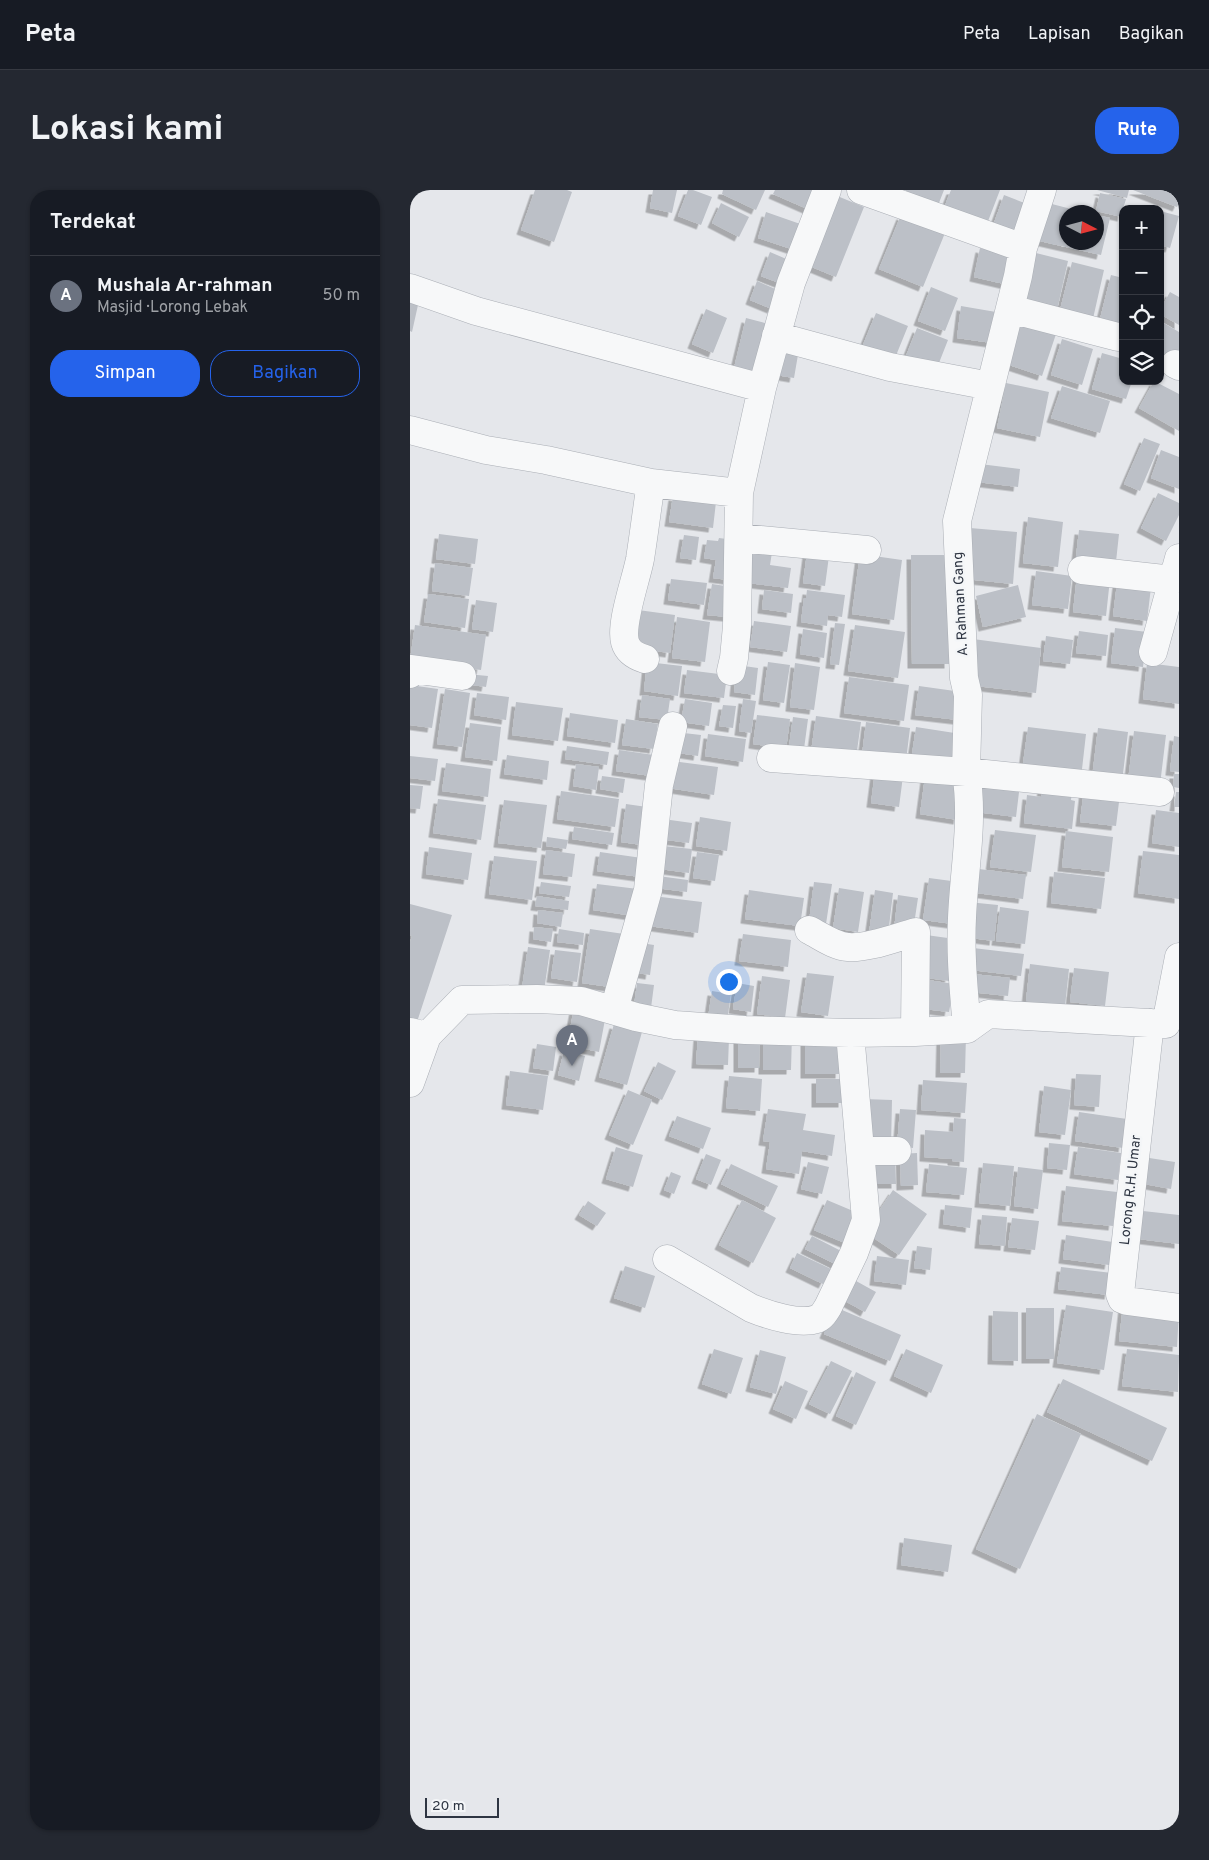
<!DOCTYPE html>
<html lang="id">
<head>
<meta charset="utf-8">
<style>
  body { margin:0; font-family:Overpass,sans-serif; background:#242831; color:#f1f3f6 }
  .controls { position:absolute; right:15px; top:15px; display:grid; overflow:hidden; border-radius:10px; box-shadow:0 1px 4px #0004 }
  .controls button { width:45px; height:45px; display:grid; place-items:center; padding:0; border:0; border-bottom:1px solid #363941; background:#171b24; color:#f1f3f6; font:25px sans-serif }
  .compass { position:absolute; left:649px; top:15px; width:45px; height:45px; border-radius:50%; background:#171b24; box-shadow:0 1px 4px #0004; rotate:96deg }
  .scale { position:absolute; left:15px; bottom:12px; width:74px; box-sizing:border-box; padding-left:5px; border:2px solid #2e3542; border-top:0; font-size:14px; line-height:18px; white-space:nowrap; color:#2e3542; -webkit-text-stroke:4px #f4f6f8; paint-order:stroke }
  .you { position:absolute; left:318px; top:791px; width:18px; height:18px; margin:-12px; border:4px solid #fff; border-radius:50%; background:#1a73e8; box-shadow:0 0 0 8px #1a73e833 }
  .badge { display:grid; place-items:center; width:32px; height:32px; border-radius:50%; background:#2563eb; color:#fff; font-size:16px; font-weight:700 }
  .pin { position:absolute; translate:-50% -41px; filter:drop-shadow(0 1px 2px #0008) }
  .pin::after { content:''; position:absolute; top:26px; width:18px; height:15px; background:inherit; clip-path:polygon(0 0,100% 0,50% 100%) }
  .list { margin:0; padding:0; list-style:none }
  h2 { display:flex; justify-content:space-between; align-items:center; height:65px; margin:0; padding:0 20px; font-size:21px }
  h2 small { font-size:16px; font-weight:400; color:#9ea1a6 }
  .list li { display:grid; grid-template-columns:32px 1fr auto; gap:15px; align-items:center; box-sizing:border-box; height:80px; padding:0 20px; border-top:1px solid #363941 }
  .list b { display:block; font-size:19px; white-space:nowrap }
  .list p { margin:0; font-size:16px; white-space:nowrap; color:#9ea1a6 }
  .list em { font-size:16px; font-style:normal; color:#9ea1a6 }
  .actions { display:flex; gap:10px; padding:15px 20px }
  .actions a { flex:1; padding:11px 0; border:1px solid #2563eb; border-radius:20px; text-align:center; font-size:18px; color:#2563eb }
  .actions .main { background:#2563eb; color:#fff }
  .icon { flex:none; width:28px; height:28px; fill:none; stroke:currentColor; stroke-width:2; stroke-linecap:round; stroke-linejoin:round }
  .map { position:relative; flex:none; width:769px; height:1640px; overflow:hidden; border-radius:20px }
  header { display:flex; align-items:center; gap:30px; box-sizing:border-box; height:70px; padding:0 25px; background:#171b24; border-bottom:1px solid #363941 }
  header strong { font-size:24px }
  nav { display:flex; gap:28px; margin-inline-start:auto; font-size:18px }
  .intro { display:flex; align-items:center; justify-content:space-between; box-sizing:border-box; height:120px; padding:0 30px }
  h1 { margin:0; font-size:35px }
  .button { padding:12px 22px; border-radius:20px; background:#2563eb; color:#fff; font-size:18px; font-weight:700 }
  main { display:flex; gap:30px; padding:0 30px }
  aside { flex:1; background:#171b24; border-radius:20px; box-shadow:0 1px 4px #0004 }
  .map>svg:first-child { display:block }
  .building { fill:#bcc0c7; filter:url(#shadow) }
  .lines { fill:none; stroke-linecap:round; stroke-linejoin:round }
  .minor-casing { stroke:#aaaeb5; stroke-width:29 }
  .minor { stroke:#f7f8f9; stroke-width:28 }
  .labels { text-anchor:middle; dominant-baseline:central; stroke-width:5; stroke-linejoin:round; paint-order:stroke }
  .street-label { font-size:14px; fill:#2e3542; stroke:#f4f6f8 }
</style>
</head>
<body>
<header>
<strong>Peta</strong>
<nav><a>Peta</a><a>Lapisan</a><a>Bagikan</a></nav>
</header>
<div class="intro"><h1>Lokasi kami</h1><a class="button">Rute</a></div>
<main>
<aside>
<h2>Terdekat<small></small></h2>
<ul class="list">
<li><span class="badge" style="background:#6b7280">A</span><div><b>Mushala Ar-rahman</b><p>Masjid · Lorong Lebak</p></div><em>50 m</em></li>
</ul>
<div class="actions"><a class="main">Simpan</a><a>Bagikan</a></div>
</aside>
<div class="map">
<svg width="769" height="1640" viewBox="0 0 769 1640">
  <defs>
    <filter id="shadow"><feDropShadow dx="-4.5" dy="4.5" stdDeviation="0" flood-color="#0004"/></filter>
  </defs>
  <rect width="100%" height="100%" fill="#e5e7eb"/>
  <path class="building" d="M125,0h32l5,2 -18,50 -33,-12z
    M243,0h24l-5,23 -22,-5z
    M278,0h5l19,7 -11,28 -23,-9z
    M313,0h42l-9,20 -34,-16z
    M365,0h47l-10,21 -39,-17z
    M496,0h38l-7,18 -33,-12z
    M541,0h49l-15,39 -43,-16z
    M687,0h32l-2,8z
    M723,0h46v13l-2,4z
    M420,3l34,14 -28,70 -34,-14z
    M690,3l26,6 -3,10 -1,8 -26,-6z
    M594,5l23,9 -14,36 -22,-9z
    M634,12l39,10h-17v30h30v-27l14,3 -9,37 -66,-15z
    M311,13l28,14 -10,20 -27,-14z
    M750,21l19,5 -9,32 -10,-3z
    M356,22l40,14 -9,25 -39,-13z
    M491,25l44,18 -22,54 -44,-18z
    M570,58l35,8 -7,29 -34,-8z
    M360,62l21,9 -9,23 -21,-8z
    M626,63l32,8 -11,49 -32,-7z
    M662,72l32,8 -12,53 -33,-9z
    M701,85l12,3v51l-24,-6z
    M347,91l23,10 -8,18 -22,-9z
    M521,97l27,11 -13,33 -27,-10z
    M760,102l9,5v28l-19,-11v-4z
    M0,104l10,2 -8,36 -2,-1z
    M551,116l35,6 -4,31 -35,-5z
    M296,119l21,9 -14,35 -21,-9z
    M466,123l32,13 -13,32 -32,-13z
    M336,128l23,6 -12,50 -23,-6z
    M750,131l19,11v32l-19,-11z
    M609,132l37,12 -14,42 -36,-12z
    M507,138l31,12 -13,33 -31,-12z
    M652,149l31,10 -11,36 -31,-10z
    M371,155l18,4 -5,29 -18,-3z
    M692,163l21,6v22h9l-6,18 -34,-10z
    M744,191l25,13v37l-40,-23z
    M596,193l43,9 -9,45 -43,-9z
    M652,196l48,15 -10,32 -49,-15z
    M734,248l16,6 -20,47 -16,-7z
    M751,260l18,7v32l-28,-11z
    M570,274l40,5 -2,18 -41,-5z
    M748,303l21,10v12l-13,26 -25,-13z
    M263,306l43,6 -3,26 -44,-6z
    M618,327l35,5 -5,45 -35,-4z
    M560,338l47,4 -4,52 -48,-5z
    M669,340l40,4 -4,37 -40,-5z
    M29,344l39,5 -3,25 -39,-5z
    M274,345l15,2 -3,23 -16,-2z
    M309,348l15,2 -6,40 -15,-2 3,-18 -12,-2 3,-18 11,1z
    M343,354l20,2 -3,19 21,3 -3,20 -40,-5z
    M397,363l22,3 -4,30 -22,-3z
    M450,364l42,6 -8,60 -42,-6z
    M501,365h37l1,109h-37z
    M25,373l38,5 -4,28 -37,-5z
    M626,381l36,5 -4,33 -36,-4z
    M667,385l33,4 -4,37 -33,-4z
    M708,385l34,4 -5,42 -34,-5z
    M261,389l36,4 -3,22 -36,-5z
    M302,394l20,3 -4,30 -21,-2z
    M608,395l8,32 -43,10 -7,-31z
    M354,400l29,4 -2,19 -29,-4z
    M397,400l38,5 -3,22 -14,-2 -1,11 -26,-4 3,-24h2z
    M18,404l41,5 -4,29 -41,-6z
    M66,410l21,3 -4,29 -21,-3z
    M228,420l37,5 -5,38 -37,-5z
    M267,427l33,5 -5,40 -33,-4z
    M344,431l37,5 -4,26 -37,-5z
    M425,433l10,1 -6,41 -9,-1z
    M5,435l71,10 -5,35 -71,-10z
    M445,435l50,7 -7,46 -50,-7z
    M705,438l32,4 -4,35 -32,-4z
    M393,439l24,4 -3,25 -24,-4z
    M669,441l29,4 -2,21 -30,-3z
    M636,446l27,4 -3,24 -27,-3z
    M563,449l68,9 -5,45 -69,-8z
    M237,472l35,4 -4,30 -34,-5z
    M358,472l22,3 -6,38 -21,-3z
    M385,473l25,4 -6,43 -24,-3z
    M737,473l32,4v37l-36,-5z
    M327,475l21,3 -3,27 -21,-3z
    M277,480l40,5 -3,23 -40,-5z
    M57,484l21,2 -2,11 -20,-3z
    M439,487l60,8 -5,36 -60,-8z
    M0,495l28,4 -6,39 -22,-3z
    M509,496l43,6 -4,28 -43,-5z
    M35,499l25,4 -8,54 -25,-3z
    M67,503l32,4 -3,23 -32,-5z
    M232,505l28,4 -3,21 -28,-3z
    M275,509l27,4 -3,23 -28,-4z
    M333,509l13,2 -5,32 -12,-2z
    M106,512l47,6 -5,33 -46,-6z
    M313,515l13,1 -3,22 -14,-2z
    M160,523l48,7 -3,23 -48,-7z
    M347,525l33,4 -4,30 -33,-5z
    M406,526l45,6 -5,36 -45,-6z
    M383,527l15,2 -4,30 -15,-2z
    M216,529l32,5 -4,25 -32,-4z
    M456,532l44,6 -4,33 -44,-6z
    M60,533l31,4 -4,34 -32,-4z
    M506,537l45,7 -5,34 -45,-7z
    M618,537l58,7 -5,44 -59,-7z
    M688,538l30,4 -6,50 -30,-4z
    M724,541l32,4 -6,50 -32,-4z
    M265,542l26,3 -3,21 -26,-4z
    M298,544l38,5 -3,23 -38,-6z
    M764,546l5,1v35l-9,-1z
    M157,556l42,6 -2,13 -42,-6z
    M209,560l35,5 -3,21 -35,-5z
    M97,565l42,6 -2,19 -43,-6z
    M0,566l28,3 -3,22 -25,-3z
    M262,571l46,6 -4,28 -46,-7z
    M36,573l45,6 -3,28 -46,-6z
    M166,574l23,3 -3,23 -23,-4z
    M465,582l28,4 -4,31 -28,-4z
    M764,584h5v14l-6,-1z
    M192,586l23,3 -2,14 -23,-4z
    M515,587l38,5 -5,38 -38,-6z
    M570,589l40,5 -4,33 -40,-5z
    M0,595l13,1 -3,23 -10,-1z
    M632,595l30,4 -1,11 4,1 -3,28 -48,-6 3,-28 14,2z
    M674,599l36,5 -4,32 -36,-4z
    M151,601l58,8 -4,28 -58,-8z
    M766,602h3v15h-5z
    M28,609l48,6 -5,35 -48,-7z
    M94,610l43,5 -6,43 -43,-5z
    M216,614l21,3 -5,38 -21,-3z
    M746,620l23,3v34l-27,-4z
    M290,627l31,5 -4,29 -31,-5z
    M253,629l29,4 -3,20 -29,-4z
    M164,637l40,6 -2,12 -40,-6z
    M585,640l41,5 -5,37 -41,-5z
    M656,641l47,6 -4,35 -47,-5z
    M137,647l21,3 -2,9 -20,-3z
    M253,656l29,3 -3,24 -29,-4z
    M19,657l43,6 -4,27 -42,-6z
    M136,660l29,4 -3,23 -29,-3z
    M733,661l36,4v44l-41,-6z
    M190,662l42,6 -2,19 -43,-6z
    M287,662l22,3 -4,26 -22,-3z
    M84,666l43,5 -5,39 -43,-6z
    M569,679l47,6 -3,24 -47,-6z
    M644,682l51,6 -4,31 -50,-6z
    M248,686l30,4 -1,12 -31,-4z
    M519,688l30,4 -6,42 -30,-4z
    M131,692l30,4 -2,11 -30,-4z
    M404,692l18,2 -6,40 -17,-2z
    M187,694l41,5 -4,27 -41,-6z
    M429,698l25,4 -6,40 -25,-4z
    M339,700l55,8 -4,28 -55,-7z
    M465,700l18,3 -5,42 -19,-2z
    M488,705l20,3 -5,33 -19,-2z
    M127,706l32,5 -1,9 -33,-4z
    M243,706l49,6 -4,31 -49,-7z
    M558,712l30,3 -4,36 -31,-4z
    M0,714l42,11 -36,110 -6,-1v-82l2,-6 -2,-1z
    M590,717l29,4 -4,33 -29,-3z
    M128,720l25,3 -2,14 -24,-4z
    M124,737l19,2 -2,13 -18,-3z
    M149,739l25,4 -1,12 -26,-3z
    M180,739l34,5 -7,54 -35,-5z
    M333,744l48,6 -3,27 -49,-6z
    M516,745l29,4 -6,42 -29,-4z
    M231,753l13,2 -4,30 -13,-2z
    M118,757l22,3 -6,41 -22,-3z
    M563,758l51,6 -3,22 -50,-6z
    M145,760l26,3 -4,29 -26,-4z
    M620,774l39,5 -4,37 -39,-5z
    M664,778l35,4 -4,34 -35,-4z
    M397,783l27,3 -6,40 -27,-4z
    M563,784l37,4 -2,18 -38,-4z
    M352,786l28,4 -5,38 -28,-4z
    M518,790l26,4 -5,28 -25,-3z
    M227,793l17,2 -3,23 -17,-2z
    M327,793l17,3 -3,26 -18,-3z
    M302,801l19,3 -4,27 -19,-3z
    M164,818l32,6 -7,38 -32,-7z
    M204,834l28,8 -15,53 -28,-8z
    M353,843l29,1 -1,36h-28z
    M531,844l25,1 -1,38h-25z
    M328,845h22l-1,33h-21z
    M288,846l31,2 -1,27 -32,-1z
    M395,846h36l-1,38h-35z
    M127,854l19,3 -3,24 -20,-3z
    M154,861l21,5 -6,25 -21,-6z
    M248,872l18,9 -14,29 -18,-9z
    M100,881l38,5 -5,34 -37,-5z
    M666,884l25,1 -2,32 -25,-2z
    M319,886l33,3 -2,32 -34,-3z
    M406,889h27v24h-27z
    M513,890l44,3 -2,30 -44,-3z
    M634,896l27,4 -6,45 -26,-3z
    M218,900l24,10 -19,45 -24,-10z
    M454,909l28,1 -1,47h-27z
    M358,919l38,5 -3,16 32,5 -3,21 -30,-5 -3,23 -33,-5 4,-27 -7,-1z
    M490,919l16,1 -3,38 -16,-2z
    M669,922l48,7 -4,29 -48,-7z
    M267,926l34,12 -8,21 -34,-13z
    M544,928l12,1 -2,43 -12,-1v-2l-28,-2 1,-27 28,2z
    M639,953l21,2 -3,25 -20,-2z
    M206,957l27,8 -10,32 -27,-8z
    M668,957l43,6 -3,27 -44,-6z
    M507,963l1,32 -17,1 -1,-32z
    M296,964l15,6 -10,25 -15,-6z
    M485,966l1,28h-29l-1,-27z
    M733,967l32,5 -4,27 -32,-6z
    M398,972l21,5 -7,27 -21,-5z
    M573,973l31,3 -4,40 -31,-3z
    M321,974l47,22 -10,21 -47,-23z
    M519,974l38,4 -3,27 -38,-3z
    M608,977l25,3 -5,39 -24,-3z
    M261,982l10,4 -7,18 -10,-4z
    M656,996l51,6 -4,34 -51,-5z
    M483,1000l34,24 -28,41 -34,-23z
    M332,1010l34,18 -23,45 -34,-18z
    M417,1010l38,16 -13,30 -38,-16z
    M178,1011l18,12 -9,13 -18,-11z
    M535,1015l27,3 -2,20 -27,-4z
    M724,1020l45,5v29l-49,-6z
    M572,1025l25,2 -2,29 -26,-2z
    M602,1028l27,3 -4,29 -27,-3z
    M656,1045l47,7 -4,23 -46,-6z
    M402,1046l31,16 -6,13 -32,-16z
    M507,1056l15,2 -2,22 -16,-2z
    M387,1063l34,16 -8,15 -33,-16z
    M467,1066l32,4 -3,25 -32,-4z
    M215,1076l30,10 -10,32 -31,-10z
    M651,1077l51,6 -3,22 -51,-6z
    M437,1086l29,16 -11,20 -29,-16z
    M656,1115l47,7 -9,58 -47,-7z
    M713,1115l56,6 -2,36 -58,-6z
    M425,1117l66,28 -11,26 -66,-27z
    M616,1118h28v51h-28z
    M583,1121l25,1v49l-26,-1z
    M304,1159l29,9 -12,36 -29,-10z
    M496,1159l37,16 -12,28 -37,-17z
    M717,1159l52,6 -1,37 -56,-6z
    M350,1160l26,7 -10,37 -26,-7z
    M421,1171l21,10 -22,43 -21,-10z
    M446,1182l20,10 -20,43 -20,-9z
    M653,1189l104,49 -15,33 -105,-49z
    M375,1191l23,10 -12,28 -23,-10z
    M627,1224l44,20 -61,135 -44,-20z
    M494,1348l48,7 -4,27 -47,-7z"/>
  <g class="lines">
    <defs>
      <path id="minor" d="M451,0l162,58
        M0,98l66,23 286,77 29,-105 36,-93
        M600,119l108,28
        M366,146l114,31 100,19
        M765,174l4,2
        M0,240l76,20 60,10 105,23 88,10 23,-105
        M329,348l128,12
        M672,380l91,10
        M743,462l26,-94
        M235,469c-10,-3 -17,-7 -20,-17 -5,-19 11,-62 15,-83 4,-25 7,-51 11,-76
        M321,481l3,-13 3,-32 2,-133
        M0,484l2,-5 50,7
        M361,568l195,14 194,20
        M399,740c12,6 25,16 39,17 19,2 49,-10 68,-15l-1,100
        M204,820l34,-120 11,-105 14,-59
        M740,833l-30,271 2,5 5,2 52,7
        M557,839c-3,-37 -7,-74 -5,-111 2,-49 12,-97 4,-146l2,-77 -4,-17 -7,-157 61,-245 5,-28 19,-58
        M0,842l17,4 35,-36 75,-1 44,2 55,16 39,8 70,5 105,3 65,-1 52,-3 21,-15 178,10 13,-67
        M0,893l17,-47
        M451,961h36
        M257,1069l84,49c17,7 48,17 66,11 5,-2 8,-7 11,-12l26,-54 12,-33 -16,-187"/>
    </defs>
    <use href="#minor" class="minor-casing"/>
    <use href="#minor" class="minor"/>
  </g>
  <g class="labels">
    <g class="street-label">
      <text transform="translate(551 414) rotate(-93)">A. Rahman Gang</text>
      <text transform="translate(721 1000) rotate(-84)">Lorong R.H. Umar</text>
    </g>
  </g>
</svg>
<div class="controls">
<button>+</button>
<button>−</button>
<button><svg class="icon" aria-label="locate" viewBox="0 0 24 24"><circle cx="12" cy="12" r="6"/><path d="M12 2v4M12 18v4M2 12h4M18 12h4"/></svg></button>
<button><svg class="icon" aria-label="layers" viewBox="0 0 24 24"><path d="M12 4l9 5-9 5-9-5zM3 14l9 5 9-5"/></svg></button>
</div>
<svg class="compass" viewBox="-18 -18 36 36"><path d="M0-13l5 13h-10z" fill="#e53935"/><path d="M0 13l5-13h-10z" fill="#9ea1a6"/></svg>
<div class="scale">20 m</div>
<div class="you"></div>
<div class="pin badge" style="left:162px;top:876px;background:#6b7280">A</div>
</div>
</main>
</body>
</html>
